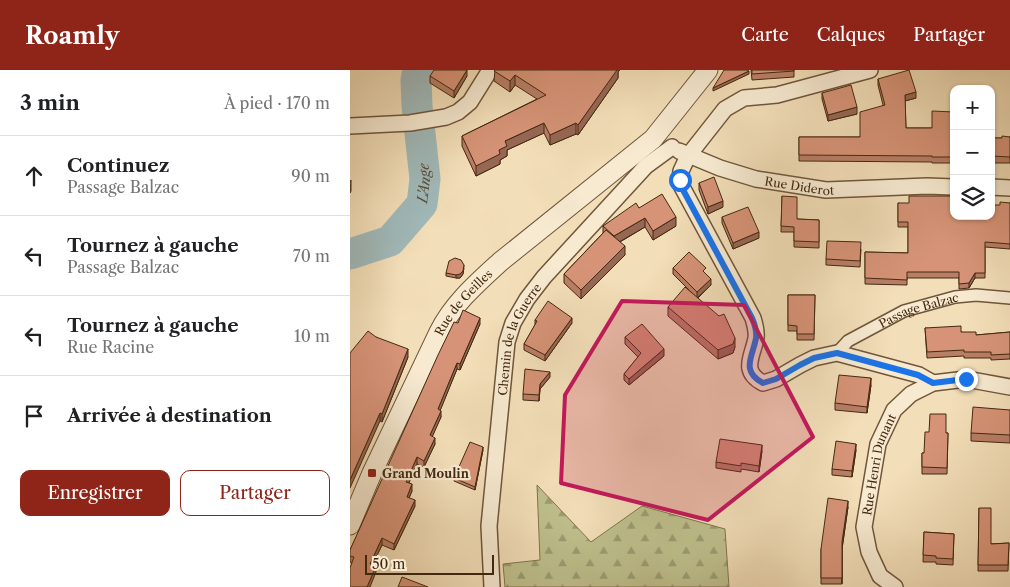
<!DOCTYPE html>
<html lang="fr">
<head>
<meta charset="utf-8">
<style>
  body { margin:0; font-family:"Libre Caslon Text",serif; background:#f2f2f2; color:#202124 }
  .controls { position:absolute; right:15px; top:15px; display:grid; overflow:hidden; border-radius:10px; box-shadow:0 1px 4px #0004 }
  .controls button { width:45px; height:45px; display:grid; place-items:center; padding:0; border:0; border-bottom:1px solid #e0e0e0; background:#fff; color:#202124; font:25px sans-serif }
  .scale { position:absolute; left:15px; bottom:12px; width:129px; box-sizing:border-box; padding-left:5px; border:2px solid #442910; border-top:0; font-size:14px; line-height:18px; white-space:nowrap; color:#442910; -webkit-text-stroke:4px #f7ead1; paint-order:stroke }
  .stop { position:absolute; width:15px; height:15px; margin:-11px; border:4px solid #1a73e8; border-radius:50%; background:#fff }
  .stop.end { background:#1a73e8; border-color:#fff; box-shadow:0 1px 5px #0008 }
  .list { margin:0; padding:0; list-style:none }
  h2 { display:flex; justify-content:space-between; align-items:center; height:65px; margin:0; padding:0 20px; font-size:21px }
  h2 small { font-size:16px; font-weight:400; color:#757577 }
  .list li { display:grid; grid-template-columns:32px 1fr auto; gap:15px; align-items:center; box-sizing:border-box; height:80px; padding:0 20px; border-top:1px solid #e0e0e0 }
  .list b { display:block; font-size:19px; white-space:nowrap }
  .list p { margin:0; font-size:16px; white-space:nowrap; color:#757577 }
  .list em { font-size:16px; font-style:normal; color:#757577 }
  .actions { display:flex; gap:10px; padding:15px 20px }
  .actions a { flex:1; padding:11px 0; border:1px solid #8f2418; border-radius:10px; text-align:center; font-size:18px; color:#8f2418 }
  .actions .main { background:#8f2418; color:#fff }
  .icon { flex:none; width:28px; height:28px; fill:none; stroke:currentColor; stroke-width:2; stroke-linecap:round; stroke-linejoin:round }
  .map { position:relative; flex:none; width:660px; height:517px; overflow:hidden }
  header { display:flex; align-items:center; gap:30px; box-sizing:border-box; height:70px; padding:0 25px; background:#8f2418; color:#fff }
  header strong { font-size:24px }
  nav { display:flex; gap:28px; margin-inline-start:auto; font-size:18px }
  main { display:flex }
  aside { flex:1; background:#fff }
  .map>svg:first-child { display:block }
  .forest { fill:url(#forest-firs); stroke:#81744e }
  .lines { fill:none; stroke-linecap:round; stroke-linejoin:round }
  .river { stroke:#a0b9b9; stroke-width:31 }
  .pedestrian-casing { stroke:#70563a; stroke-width:14 }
  .minor-casing { stroke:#70563a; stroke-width:18 }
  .tertiary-casing { stroke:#70563a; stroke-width:21 }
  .pedestrian { stroke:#f7ead1; stroke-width:11 }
  .minor { stroke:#f7ead1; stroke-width:15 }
  .tertiary { stroke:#f7ead1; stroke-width:19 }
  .wall { fill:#b87e66; stroke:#442910 }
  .shaded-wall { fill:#966753; stroke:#442910 }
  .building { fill:#d69377; stroke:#442910 }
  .route { stroke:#1a73e8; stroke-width:6 }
  .marked { fill:#c2185b; fill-opacity:0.2; stroke:#c2185b; stroke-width:4; stroke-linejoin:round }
  .poi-dot { fill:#8f2418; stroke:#f7ead1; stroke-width:2 }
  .labels { text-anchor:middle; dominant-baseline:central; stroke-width:4.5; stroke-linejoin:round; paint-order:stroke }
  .street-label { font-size:12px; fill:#442910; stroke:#f7ead1 }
  .poi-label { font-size:12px; font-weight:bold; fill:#442910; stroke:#f7ead1; text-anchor:start }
  .water-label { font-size:14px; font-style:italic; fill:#5b4d3a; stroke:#f7ead1 }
</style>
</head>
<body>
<header>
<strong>Roamly</strong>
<nav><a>Carte</a><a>Calques</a><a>Partager</a></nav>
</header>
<main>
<aside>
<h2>3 min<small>À pied · 170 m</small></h2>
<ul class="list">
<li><svg class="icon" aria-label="ahead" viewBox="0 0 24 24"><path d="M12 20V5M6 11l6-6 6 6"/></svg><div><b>Continuez</b><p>Passage Balzac</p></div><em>90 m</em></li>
<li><svg class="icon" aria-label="left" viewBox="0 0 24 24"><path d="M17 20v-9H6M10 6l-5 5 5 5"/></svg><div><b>Tournez à gauche</b><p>Passage Balzac</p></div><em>70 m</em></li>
<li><svg class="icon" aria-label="left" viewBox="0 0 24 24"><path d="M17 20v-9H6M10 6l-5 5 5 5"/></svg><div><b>Tournez à gauche</b><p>Rue Racine</p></div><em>10 m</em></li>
<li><svg class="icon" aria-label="arrive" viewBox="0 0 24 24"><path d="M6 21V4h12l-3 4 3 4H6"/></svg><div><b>Arrivée à destination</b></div></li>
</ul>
<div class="actions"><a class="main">Enregistrer</a><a>Partager</a></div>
</aside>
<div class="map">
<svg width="660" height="517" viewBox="0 0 660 517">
  <defs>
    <pattern id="forest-firs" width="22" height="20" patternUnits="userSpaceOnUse" patternTransform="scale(1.25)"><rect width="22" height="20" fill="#bec08d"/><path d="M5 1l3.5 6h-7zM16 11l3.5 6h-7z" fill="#9c9c72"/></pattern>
  </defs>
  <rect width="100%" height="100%" fill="#f2deb8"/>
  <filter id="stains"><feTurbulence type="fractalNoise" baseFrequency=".004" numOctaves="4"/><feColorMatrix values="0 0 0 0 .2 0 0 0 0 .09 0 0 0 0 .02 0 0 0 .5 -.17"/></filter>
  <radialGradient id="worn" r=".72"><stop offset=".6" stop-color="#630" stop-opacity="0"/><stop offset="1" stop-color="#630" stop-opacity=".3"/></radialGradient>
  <path class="forest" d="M187,415l54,57 51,-36 83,23 4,58h-224l-2,-23 37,-4z"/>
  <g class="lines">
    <path class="river" id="s1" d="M0,184l40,-13 32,-37 3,-25 -8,-73 -1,-26 2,-10"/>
    <defs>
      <g id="pedestrian">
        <path id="s2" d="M487,283l11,-12 56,-30 51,-14 21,-2 34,3"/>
      </g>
      <g id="minor">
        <path d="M520,0l-93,25 -33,3 -19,11 -37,47 -7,15 -1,9 2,7 71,131c2,7 4,13 3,20 -3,18 -16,33 7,45l13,-4 24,-14 14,-7 23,-5 82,22 14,8"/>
        <path d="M0,56l60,-3 36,-6 12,-5 12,-10 20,-32"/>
        <path id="s3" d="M329,81l41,17 36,11 70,11 101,-4 27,1"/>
        <path d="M641,117l19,1"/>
        <path id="s4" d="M142,517l-3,-61 18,-184 6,-19 14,-24 17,-22 102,-111 26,-19"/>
        <path id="s5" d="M545,517l-15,-11 -11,-24 -5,-25 14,-83 16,-34 17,-16 22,-11 33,-4 44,8"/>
      </g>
      <g id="tertiary">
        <path id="s6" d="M0,455l22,-52 67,-141c14,-28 38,-49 61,-70l153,-123 55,-69"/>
      </g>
    </defs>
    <use href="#pedestrian" class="pedestrian-casing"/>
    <use href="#minor" class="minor-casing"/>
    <use href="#tertiary" class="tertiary-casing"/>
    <use href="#pedestrian" class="pedestrian"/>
    <use href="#minor" class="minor"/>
    <use href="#tertiary" class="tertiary"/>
  </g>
  <path class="wall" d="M145,0h125l-2,2v6l-40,57 -2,-1 -26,11 -6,-12 -37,17v6l-7,4v4l-24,12 -14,-30v-10l75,-37 -22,-14 -5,7 -16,-11z
    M401,0h43v7l-42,3z
    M80,6h37l-13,22 -24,-15z
    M528,9l38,19 -11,3 1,27h26l22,-16v51h-22v-1l-133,-1v-24h61l23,-32 -5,-20z
    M472,23l35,21 -29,7 -6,-22z
    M660,67v26h-19v-25h11z
    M349,113l24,24 -15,7 -9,-24z
    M432,126l15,23 22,1v28l-25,-1v-15h-13z
    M548,133l56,13 56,-13v46l-25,-2v31h-10l-6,10 -10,1v-11h-52v7l-42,-1v-32l43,1v-26h-10z
    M289,138l37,18 -23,14 -8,-13 -25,15 5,13 -44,44 -17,-16v-9l39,-41v-7z
    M372,147l37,21 -26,11 -11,-26z
    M511,179l-1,18 -34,-2v-6z
    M114,198l-1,6 -3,4h-4l-10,-2v-3z
    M323,198l33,6 5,11 -13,13 37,49 -2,6 -15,6 -50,-43v-9l23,-15 -18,-18z
    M438,225h27l-1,45h-17v-9h-9z
    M185,250l37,3 -27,38 -21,-11v-6l11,-19z
    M108,253l22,1 -20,46 -3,-1 -17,41 1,7 -9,19 3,8 -11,23 -7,-3 -8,19 3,8 -3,7 6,8 -21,44 -12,-5 -10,20 4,7 -26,-10v-12z
    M575,258l36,4 15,3 34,-3v27l-19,1v-2h-27v-2l-37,2z
    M26,267l32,20 -26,65 -2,-1z
    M275,267l39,19 -35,29 -5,-5v-6l14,-17 -13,-13z
    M200,307l-10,12 -1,12 -16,-1v-6z
    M521,315l-4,28 -32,-3v-7z
    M660,340v33l-39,-2v-8z
    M596,363h2l-1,41h-25v-21h2z
    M133,380l-8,40 -21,-9v-3z
    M506,380l-4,27 -20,-2v-6z
    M412,381l-3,21 -18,-3v3l-25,-4v-6z
    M498,437l-6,42v35h-21v-35z
    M629,438l12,36 18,-1 -1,28h-30z
    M574,462l30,2 -1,31 -17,-1v-2h-13z"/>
  <path class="shaded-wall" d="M117,0v6l-13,22v-7z
    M266,0h4l-2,2v6l-40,57v-10z
    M399,1v3l-36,17v-3z
    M165,5v10l-5,7v-11z
    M566,22v6l-11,3v-6z
    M507,37v7l-29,7v-6z
    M194,53v10l-37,17v6l-7,4v4l-24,12v-10l23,-16 6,-9z
    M226,53v11l-26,11v-10z
    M1,110v11l-1,2v-11z
    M373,131v6l-15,7v-7z
    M326,147v9l-23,14v-9z
    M295,148v9l-31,18v-9z
    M409,162v6l-26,11v-6z
    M275,176v9l-44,44v-9z
    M114,195l-1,9 -3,4h-4v-3z
    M625,203v5l-6,10v-5z
    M361,209v6l-14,13v-6z
    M130,248v6l-20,46v-6z
    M222,248v5l-27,38v-6z
    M385,268v9l-2,6 -15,6v-9z
    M58,279v8l-26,65v-8z
    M314,279v7l-35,29v-6z
    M107,293v6l-19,47v-7z
    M200,302v5l-10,12 -1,12 1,-17z
    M521,308v7l-4,28v-6z
    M91,341v6l-11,25v-7z
    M30,343v8l-30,67v-8z
    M85,368v6l-11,23v-6z
    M506,374v6l-4,27v-6z
    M412,375v6l-3,21v-6z
    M133,377v3l-8,40v-3z
    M67,387v7l-11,25v-7z
    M62,414v7l-5,12v-6z
    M65,430v6l-21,44v-6z
    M498,431v6l-6,42v35v-42z
    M32,468v7l-12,25v-6z
    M26,496v6l-6,15h-3z"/>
  <path class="building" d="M84,0h33l-13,21 -24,-15z
    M145,0h122l-39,55 -2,-2 -26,12 -6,-12 -39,18 2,5 -8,4 1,4 -24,12 -14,-30 84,-41 -31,-20 -5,6 -16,-10z
    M374,0h23l2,1 -36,17z
    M402,0h42v1l-42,3z
    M559,0l7,22 -11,3 1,33h26v-17l22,1v45h-22v-1l-133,-1v-18h61v-25l25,-7 -7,-26z
    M501,15l6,22 -29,8 -6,-22z
    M652,66l8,1v20l-19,-1v-18h11z
    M364,107l9,24 -15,6 -9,-24z
    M312,124l14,23 -23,14 -8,-13 -31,18 -11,-10 33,-23 3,5z
    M432,126l15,1v22l22,1v22l-25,-1v-14l-13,-1z
    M559,126h45v20h37v-11h9v-3l10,1v41l-25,-2v31h-10l-6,10 -10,1v-12h-52v8l-42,-2v-26l43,1v-31h-10v-19h11z
    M398,137l11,25 -26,11 -11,-26z
    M256,160l19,16 -44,44 -17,-16z
    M477,171l34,1 -1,19 -34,-2z
    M339,182l17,16 -3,3 8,8 -14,13 -24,-24z
    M105,188l6,2 3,5 -1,6 -3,3 -4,1 -10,-2 3,-12z
    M335,217l34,29 5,-2 11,24 -2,6 -15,6 -50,-43z
    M438,225h27l-1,39h-17v-8l-9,-1z
    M198,231l24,17 -27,37 -21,-11 13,-23 -2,-1z
    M113,240l17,8 -20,46 -3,-1 -19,46 3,2 -11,24 5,3 -11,23 -7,-4 -11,25 6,2 -5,13 8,3 -21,44 -12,-6 -12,26 6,2 -9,21h-17v-19l4,-11 -4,-1v-6l88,-195 16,-33 4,1z
    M292,254l22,25 -35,30 -5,-5 17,-21 -16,-16z
    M611,256v6h15v3l34,-3v22l-19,1v-3h-27v-2l-37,2 -2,-24z
    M18,261l8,6 32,12 -26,65 -2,-1 -30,67v-127z
    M175,299l25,3 -10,12 -1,11 -16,-1z
    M489,305l32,3 -4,29 -32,-4z
    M623,337l37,3v25l-39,-2z
    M580,344h16v19h2l-1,35 -25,-1v-14h2l1,-21h4z
    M370,369l42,6 -3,21 -18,-3v3l-25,-4z
    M486,371l20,3 -4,27 -20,-2z
    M120,372l13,5 -8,40 -21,-9z
    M478,428l20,3 -6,41v36h-21v-29z
    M629,438h12v36l18,-1 -1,22h-30z
    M574,462l30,2 -1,25 -17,-1v-2l-13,-1z
    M52,507l26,10h-30z"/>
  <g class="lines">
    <path class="route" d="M330,110l2,8 70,130c3,7 5,13 4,20 -3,18 -16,33 7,45l13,-4 24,-14 14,-7 23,-5 81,22 15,8 33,-4"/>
  </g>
  <path class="marked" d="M272,231l122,4 69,132 -105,83 -147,-37 4,-88z"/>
  <rect class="poi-dot" x="17" y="398" width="10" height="10" rx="2.5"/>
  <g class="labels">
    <g class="street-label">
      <text stroke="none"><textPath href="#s3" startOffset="126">Rue Diderot</textPath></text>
      <text stroke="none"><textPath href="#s6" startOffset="251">Rue de Geilles</textPath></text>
      <text stroke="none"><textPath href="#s2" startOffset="94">Passage Balzac</textPath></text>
      <text stroke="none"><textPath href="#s4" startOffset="252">Chemin de la Guerre</textPath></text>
      <text stroke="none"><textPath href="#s5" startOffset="135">Rue Henri Dunant</textPath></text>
    </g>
    <g class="poi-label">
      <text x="32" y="403">Grand Moulin</text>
    </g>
    <g class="water-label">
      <text stroke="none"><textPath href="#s1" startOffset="112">L'Ange</textPath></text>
    </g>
  </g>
  <rect width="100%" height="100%" filter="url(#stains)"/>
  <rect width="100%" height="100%" fill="url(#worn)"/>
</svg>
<div class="controls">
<button>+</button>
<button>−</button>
<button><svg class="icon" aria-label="layers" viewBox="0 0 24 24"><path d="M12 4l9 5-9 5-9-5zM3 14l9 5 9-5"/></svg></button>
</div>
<div class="scale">50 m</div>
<div class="stop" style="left:330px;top:110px"></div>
<div class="stop end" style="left:616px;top:309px"></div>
</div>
</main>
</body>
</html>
